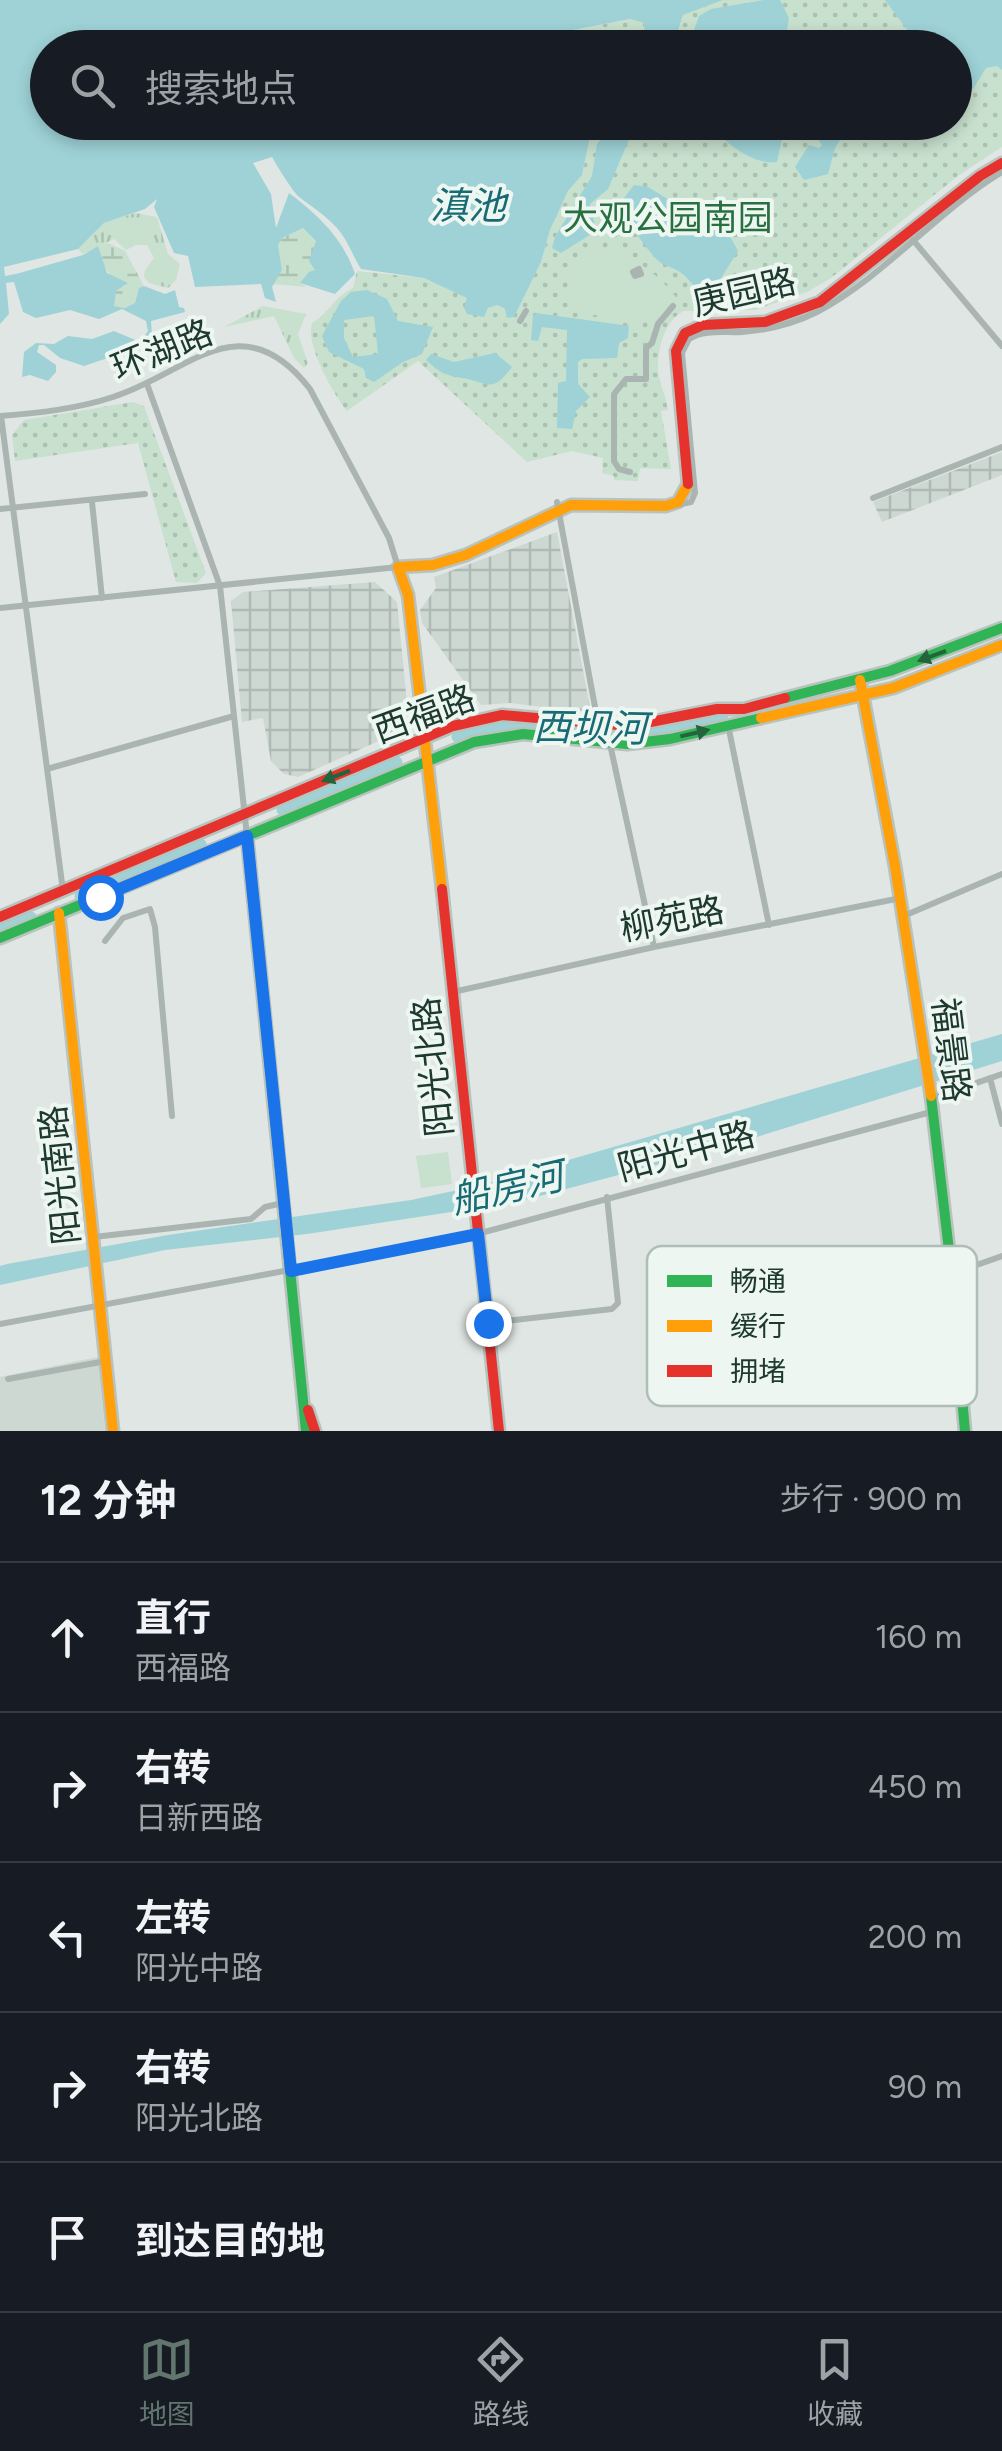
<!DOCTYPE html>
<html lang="zh">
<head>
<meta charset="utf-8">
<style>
  body { margin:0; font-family:Figtree,"Noto Sans SC",sans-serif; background:#20242c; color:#f1f3f6 }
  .stop { position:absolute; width:30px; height:30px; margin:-22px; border:8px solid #1a73e8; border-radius:50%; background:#fff }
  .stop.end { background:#1a73e8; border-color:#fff; box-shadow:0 2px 10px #0008 }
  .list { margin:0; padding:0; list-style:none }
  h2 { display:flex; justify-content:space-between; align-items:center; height:130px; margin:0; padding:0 40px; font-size:42px }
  h2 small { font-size:32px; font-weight:400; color:#9ea1a6 }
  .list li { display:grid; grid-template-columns:65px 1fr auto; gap:30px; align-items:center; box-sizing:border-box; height:150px; padding:0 40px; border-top:2px solid #363941 }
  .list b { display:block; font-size:38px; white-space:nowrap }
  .list p { margin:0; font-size:32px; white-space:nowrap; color:#9ea1a6 }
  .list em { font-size:32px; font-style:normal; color:#9ea1a6 }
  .icon { flex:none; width:55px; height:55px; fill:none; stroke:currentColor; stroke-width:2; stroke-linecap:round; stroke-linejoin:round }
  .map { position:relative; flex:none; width:1002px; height:1431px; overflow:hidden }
  .search { position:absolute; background:#171b24; box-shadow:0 5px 15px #0003; left:30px; right:30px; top:30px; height:110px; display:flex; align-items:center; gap:25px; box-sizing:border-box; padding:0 35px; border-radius:55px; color:#9ea1a6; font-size:38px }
  .sheet { height:880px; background:#171b24 }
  nav { display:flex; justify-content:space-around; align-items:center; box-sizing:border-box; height:140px; border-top:2px solid #363941; background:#171b24; font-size:28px; color:#9ea1a6 }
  nav a { display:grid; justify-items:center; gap:5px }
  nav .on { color:#62766f }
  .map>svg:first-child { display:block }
  .built { fill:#cdd8d3 }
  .industrial { fill:url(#industrial-grid) }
  .grass { fill:url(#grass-tufts) }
  .wetland { fill:url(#wetland-marsh) }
  .park { fill:url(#park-dots) }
  .garden { fill:#c8e0ce }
  .water { fill:#9ed2d6; fill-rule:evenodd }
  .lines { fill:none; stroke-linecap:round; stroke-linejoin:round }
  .river { stroke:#9ed2d6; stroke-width:11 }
  .fast-casing { stroke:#b9c3be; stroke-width:15 }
  .slow-casing { stroke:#b9c3be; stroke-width:15 }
  .jam-casing { stroke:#b9c3be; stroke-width:15 }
  .street { stroke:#aab5b1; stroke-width:6 }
  .fast { stroke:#30b455; stroke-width:10 }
  .slow { stroke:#ff9f0a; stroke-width:10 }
  .jam { stroke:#e5322d; stroke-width:10 }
  .oneway { fill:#24643d }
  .route { stroke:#1a73e8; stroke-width:12 }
  .labels { text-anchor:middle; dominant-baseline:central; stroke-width:8; stroke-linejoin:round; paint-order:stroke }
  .park-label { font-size:35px; fill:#287040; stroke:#edf6f1 }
  .street-label { font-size:35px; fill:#1e3930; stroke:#edf6f1 }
  .water-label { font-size:38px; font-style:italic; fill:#186b75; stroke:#edf6f1 }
  .key { fill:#edf6f1; stroke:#afbdb7; stroke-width:2.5 }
  .key-label { font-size:28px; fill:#1e3930 }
</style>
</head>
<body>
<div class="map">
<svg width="1002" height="1431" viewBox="0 0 1002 1431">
  <defs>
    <pattern id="industrial-grid" width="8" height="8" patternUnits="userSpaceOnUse" patternTransform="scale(2.5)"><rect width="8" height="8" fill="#cdd8d3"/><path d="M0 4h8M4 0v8" fill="none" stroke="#b0bab5"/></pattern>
    <pattern id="grass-tufts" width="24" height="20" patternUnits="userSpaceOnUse" patternTransform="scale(2.5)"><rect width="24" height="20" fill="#c8e0ce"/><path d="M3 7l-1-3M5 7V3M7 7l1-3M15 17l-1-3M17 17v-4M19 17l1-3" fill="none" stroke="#abc1b1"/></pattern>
    <pattern id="wetland-marsh" width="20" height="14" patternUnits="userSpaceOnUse" patternTransform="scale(2.5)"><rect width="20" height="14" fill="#c8e0ce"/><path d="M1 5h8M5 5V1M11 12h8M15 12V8" fill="none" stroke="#abc1b1"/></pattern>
    <pattern id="park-dots" width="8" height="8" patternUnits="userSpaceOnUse" patternTransform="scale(2.5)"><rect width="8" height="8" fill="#c8e0ce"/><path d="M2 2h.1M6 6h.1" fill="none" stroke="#abc1b1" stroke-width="1.8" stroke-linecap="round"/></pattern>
  </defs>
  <rect width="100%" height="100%" fill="#e0e6e3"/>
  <path class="built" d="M98,1357l7,74h-105v-54z"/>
  <path class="industrial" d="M1002,452v23l-120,47 -9,-20z
    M557,532l34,181 -81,-10 -29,2 -59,-82 -2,-13 16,-22 -2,-11z
    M375,582l22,20 11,111 -18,23 -92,41 -14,-3 -13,-13 -8,-43 -21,4 -11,-121 12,-9z"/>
  <path class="grass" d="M135,213l22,4 11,37 12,10 -4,16 -8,8 -19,-5 -5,-6 1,-7 9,-12 -7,-13h-11l-10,5 -12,-11 -31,15 -5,-5 26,-26z
    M263,306l43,8 -8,20 10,29 -4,5 -10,-10 -20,-42 -50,11z"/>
  <path class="wetland" d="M303,228l13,13 -1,30 -15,12 7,4 -34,-3 9,-14 -4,-25 4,-7z
    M108,243l17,8 19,35 -5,2 -4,15 -10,5 -12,-2 3,-15 10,-6c-19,-10 -24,-18 -28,-39z"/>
  <path class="park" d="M723,0h279v147l-43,28 -128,103 -24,14 -52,18 -71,1c-21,9 -29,46 -25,66 3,11 7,21 9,33l-7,1 10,58 -31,-1 -2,13 -24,-1v-4l-12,-3 1,-15 -31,-7 -45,11 -109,-101 -71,50c-14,-18 -42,-66 -35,-88 17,-10 23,-27 41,-35l4,-17 67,7 44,20 15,19 7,-11 7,-1 10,6 24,-30 10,-19 9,-32 18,-39 14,-16 8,-38 11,-14 353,-1v-74l-281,-1 10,-32z
    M631,19l14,3 -3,25h-69l-10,-8 5,-8z
    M133,402l11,4 62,167 -9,10 -21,-1 -38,-139 -123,18 -3,-26 12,-15z"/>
  <path class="garden" d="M593,244c36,12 58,22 83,53l-23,25 -85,-10c-1,-30 -2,-50 25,-68z
    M448,1152l4,32 -31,4 -5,-32z"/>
  <path class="water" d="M0,0h723l-40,15 -10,32h-31l3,-24 -15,-4 -62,12 -5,8 10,9h-525v74l553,1 -11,14 -8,38 -14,16 -18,39 -9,32 -27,55 -7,1 -2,-9 -8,-4 -9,3 -4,9 -17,-3 -3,-6 3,-10 -43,-20 -63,-9c-7,-11 -12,-25 -20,-36 -12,-16 -28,-25 -43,-37 -6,-6 -21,-30 -26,-39l-19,6 18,31 5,34 13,-35c29,22 54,45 66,81l-20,20 -35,-11 9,-11 6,-2 -6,-9 7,-20 -13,-13 -21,10 -4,7 4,25 -10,17 4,15 -11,-4 -4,-14 -66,3 -7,-31 -14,-3 -20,-46 3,-8 -12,10 -41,14 -26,26 -74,18 1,9 11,-2 67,-19 15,-9 9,27 21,10 -12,8 -2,15 11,2 10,-5 4,-15 5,-2 21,8 10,-4 4,17 5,1 1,4 -34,9 1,15 -6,9 -62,21 -24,-8 -16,-13h-5l-2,7 19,13v7l-8,9 -18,-6 -8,2 2,-25 12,-9 18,1 14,-8 24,3 22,-8 26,11 8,-11 -2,-10 -24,-12 -23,10 -29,-9 -34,8 -13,-6 -9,-30 -8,1 3,31 -9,10z
    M764,0h16l9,18 -3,18 -22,2 -12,9h-64l11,-31 12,-7z
    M885,0h117v70l-5,-4 -11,2 -13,21 -18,-3 -1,-38 -34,-1z
    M614,123h22l-28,66 -18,15 6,27 -35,22 -9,-5 3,-11 37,-61 5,-32z
    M705,123h66l13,6 -7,33c-28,3 -52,-22 -72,-39z
    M819,123h30v2l-14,23 -7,26 -24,6 -9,-13 14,-22 10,3 3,-3 -7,-10z
    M634,185l14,2 83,51 7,13 -25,40 -10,2c-8,-5 -12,-11 -19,-18 -8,-7 -16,-8 -23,-12 -8,-6 -17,-19 -23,-27l3,-8 -16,-12 -1,-18z
    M367,290l20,9 11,22 35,6 -11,27 -19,8 -29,20 -8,-4 -2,-9 -35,-17 -7,-16 19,-35 10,-9zM374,316l4,38 -25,3 -9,-19v-18z
    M536,313l93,13 -1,12 -9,5 -2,15 -35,1 -4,3v22l12,13 -14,14 -4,18 -15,-1 1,-45 8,-2 1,-51 -25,-3 -4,14 -7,-1 2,-24z
    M495,353l17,14c-21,28 -23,15 -50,11 -20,-4 -20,-4 -36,-18l5,-6 23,8z
    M1002,1034v27l-278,86 -207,55 -210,32 -142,16 -165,35v-19l7,-2 161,-29 243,-35 75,-16z"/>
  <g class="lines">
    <path class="river" d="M457,737l30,-9 30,-2 112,10 94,-17
      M282,810l115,-48
      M80,896l121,-52
      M0,930l31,-13"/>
    <defs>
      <path id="fast" d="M785,698l105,-27 112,-43
        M247,836l59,595
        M0,938l474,-196 49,-8 104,10 43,-5 91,-21
        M931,1096l17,146 17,189"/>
      <path id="slow" d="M860,680l35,186 36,230
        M761,718l132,-30 109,-43
        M442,889l-34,-294 -10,-28 35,-2 33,-10 105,-50 95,1 12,-4 10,-18
        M59,913l54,518"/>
      <path id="jam" d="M688,484l-12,-133 9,-18 18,-8 62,-3 55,-20 160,-126 22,-13
        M442,889l57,542
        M0,917l453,-191 49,-11 128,11 87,-17h27l41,-11
        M308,1410l7,21"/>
    </defs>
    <use href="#fast" class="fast-casing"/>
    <use href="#slow" class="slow-casing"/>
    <use href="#jam" class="jam-casing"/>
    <path class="street" d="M913,240l89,106
      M639,269l2,5 -6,2 -2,-4z
      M520,321l6,-10
      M147,384l73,202 27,250
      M0,416c38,-3 77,-7 113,-19 74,-23 128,-97 197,-8l79,149 9,29 -398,41
      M1,416l62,475
      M630,472l-11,-3 -5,-8v-67l12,-15h20v-31l6,-5 6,-19 15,-18
      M873,498l129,-51
      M92,502l10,96
      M557,502l41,221
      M672,506l19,-4 4,-9 -13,-140 7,-14c16,-10 35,-6 53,-7 26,-2 51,-8 75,-20 68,-36 119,-100 185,-140
      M0,509l145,-15
      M728,725l41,200
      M610,744l44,203
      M47,769l187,-53
      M906,915l96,-41
      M105,941l18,-23 27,-9 5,18 17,189
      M453,992l201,-45 247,-49
      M990,1078l12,46
      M930,1099l72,-25
      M94,1237l157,-18 14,-12 18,-4
      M951,1274l51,-18
      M487,1323l125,-14 6,-6 -11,-106
      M0,1324l466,-87 465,-125
      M8,1379l98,-18"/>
    <use href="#fast" class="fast"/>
    <use href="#slow" class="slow"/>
    <use href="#jam" class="jam"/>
  </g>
  <defs><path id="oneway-solid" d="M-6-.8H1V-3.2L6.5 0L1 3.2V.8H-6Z" transform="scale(2.5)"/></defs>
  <g class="oneway">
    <use href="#oneway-solid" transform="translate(932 656) rotate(160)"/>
    <use href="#oneway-solid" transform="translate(695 733) rotate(-13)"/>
    <use href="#oneway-solid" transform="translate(336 776) rotate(159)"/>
  </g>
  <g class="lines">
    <path class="route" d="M100,897l147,-61 44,435 187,-37 10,89"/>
  </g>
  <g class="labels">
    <g class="park-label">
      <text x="668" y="218">大观公园南园</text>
    </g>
    <g class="street-label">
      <text transform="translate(744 292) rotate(-13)">庚园路</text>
      <text transform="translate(162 350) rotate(-22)">环湖路</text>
      <text transform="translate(424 714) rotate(-20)">西福路</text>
      <text transform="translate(672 919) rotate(-11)">柳苑路</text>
      <text transform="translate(951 1050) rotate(83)">福景路</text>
      <text transform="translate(433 1067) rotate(-96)">阳光北路</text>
      <text transform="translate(686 1151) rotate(-15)">阳光中路</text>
      <text transform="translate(60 1175) rotate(-96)">阳光南路</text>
    </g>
    <g class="water-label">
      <text x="468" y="206">滇池</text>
      <text transform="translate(590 728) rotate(1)">西坝河</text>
      <text transform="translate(507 1188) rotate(-13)">船房河</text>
    </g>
  </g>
  <rect x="647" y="1246" width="330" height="160" rx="15" class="key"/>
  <rect x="667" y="1275" width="45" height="12" fill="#30b455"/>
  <rect x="667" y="1320" width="45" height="12" fill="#ff9f0a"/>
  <rect x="667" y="1365" width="45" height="12" fill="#e5322d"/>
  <g class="key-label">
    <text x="730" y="1291">畅通</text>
    <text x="730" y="1336">缓行</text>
    <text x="730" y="1381">拥堵</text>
  </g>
</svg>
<div class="stop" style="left:100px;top:897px"></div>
<div class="stop end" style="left:488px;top:1323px"></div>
<div class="search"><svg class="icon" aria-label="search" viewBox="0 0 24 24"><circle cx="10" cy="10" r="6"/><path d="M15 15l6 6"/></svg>搜索地点</div>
</div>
<section class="sheet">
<h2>12 分钟<small>步行 · 900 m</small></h2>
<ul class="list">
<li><svg class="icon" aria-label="ahead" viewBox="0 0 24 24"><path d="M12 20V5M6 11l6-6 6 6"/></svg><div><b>直行</b><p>西福路</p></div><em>160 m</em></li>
<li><svg class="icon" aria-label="right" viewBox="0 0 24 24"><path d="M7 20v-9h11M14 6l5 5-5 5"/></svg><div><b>右转</b><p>日新西路</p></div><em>450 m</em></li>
<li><svg class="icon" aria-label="left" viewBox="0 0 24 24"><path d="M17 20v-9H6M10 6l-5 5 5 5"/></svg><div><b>左转</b><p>阳光中路</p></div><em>200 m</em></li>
<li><svg class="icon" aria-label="right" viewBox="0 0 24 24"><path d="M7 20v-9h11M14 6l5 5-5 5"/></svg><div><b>右转</b><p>阳光北路</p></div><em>90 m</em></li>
<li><svg class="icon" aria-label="arrive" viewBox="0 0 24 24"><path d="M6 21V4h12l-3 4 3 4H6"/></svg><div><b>到达目的地</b></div></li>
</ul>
</section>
<nav>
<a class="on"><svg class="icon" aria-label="map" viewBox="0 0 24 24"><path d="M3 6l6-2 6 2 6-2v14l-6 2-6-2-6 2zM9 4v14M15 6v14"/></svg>地图</a>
<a><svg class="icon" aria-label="directions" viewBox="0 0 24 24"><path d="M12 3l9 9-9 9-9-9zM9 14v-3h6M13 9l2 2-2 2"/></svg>路线</a>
<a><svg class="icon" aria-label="saved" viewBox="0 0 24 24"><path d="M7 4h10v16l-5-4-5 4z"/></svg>收藏</a>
</nav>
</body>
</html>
